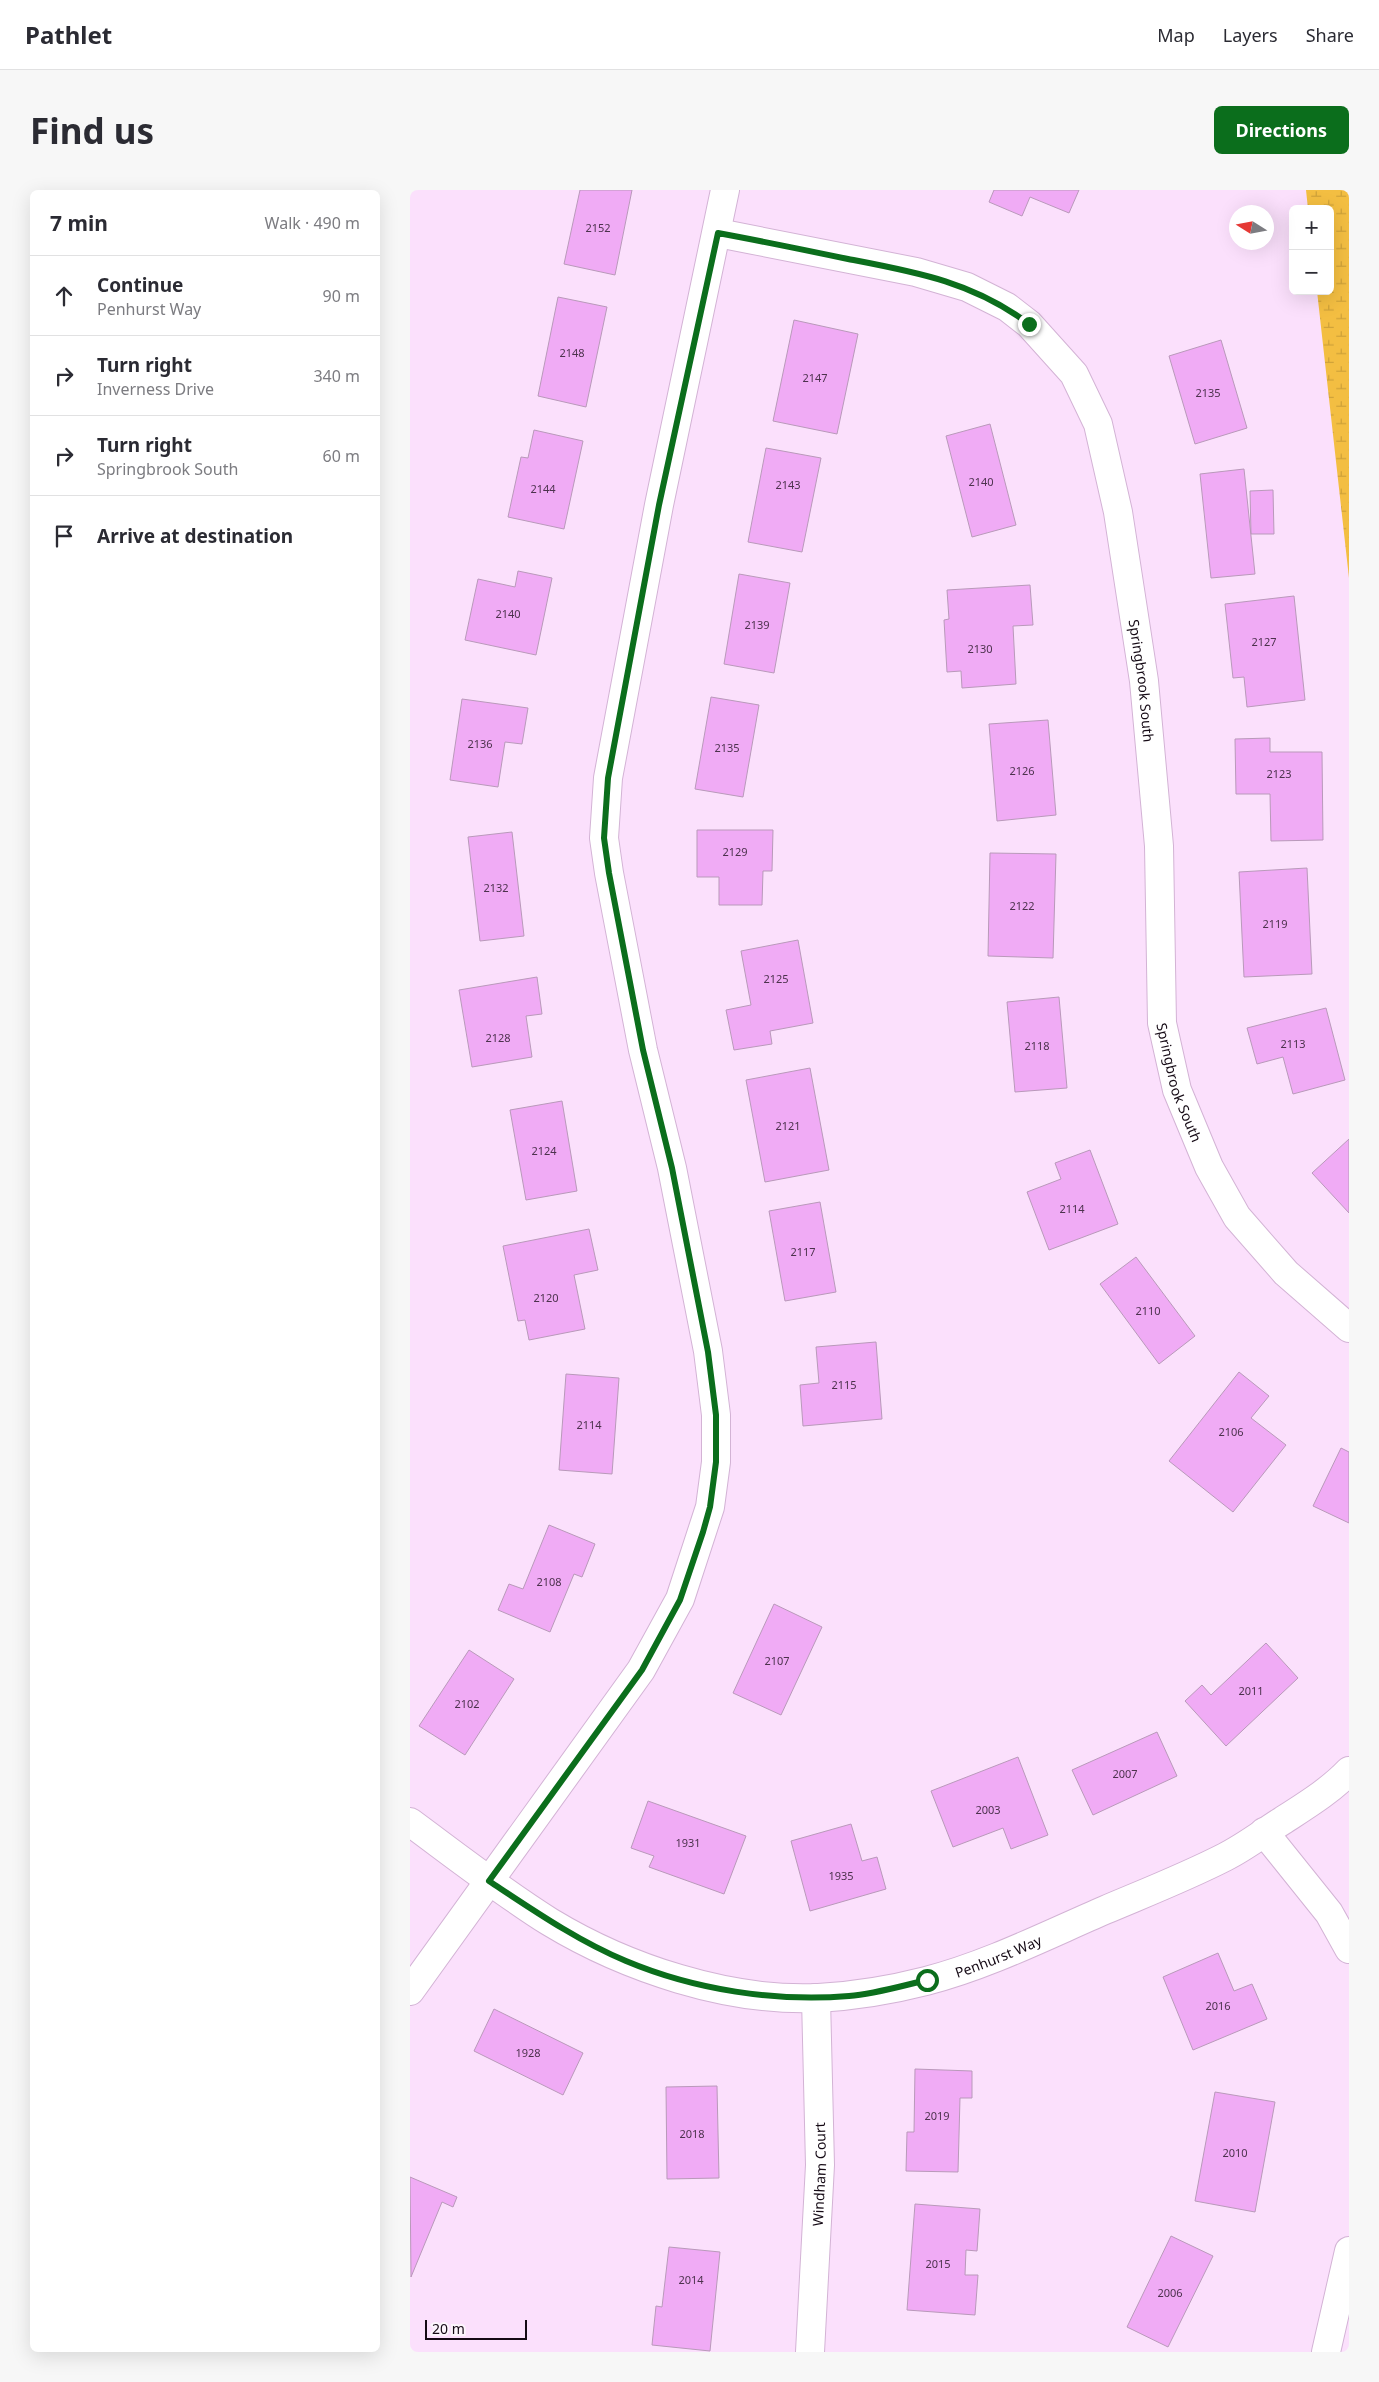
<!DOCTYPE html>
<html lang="en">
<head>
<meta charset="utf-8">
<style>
  body { margin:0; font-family:"Noto Sans",sans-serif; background:#f7f7f7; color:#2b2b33 }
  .controls { position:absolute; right:15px; top:15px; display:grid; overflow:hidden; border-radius:8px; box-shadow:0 5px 20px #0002 }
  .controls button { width:45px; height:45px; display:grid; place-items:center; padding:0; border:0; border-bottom:1px solid #e1e1e2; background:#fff; color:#2b2b33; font:25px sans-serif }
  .compass { position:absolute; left:819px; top:15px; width:45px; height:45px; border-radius:50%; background:#fff; box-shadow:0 5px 20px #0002; rotate:281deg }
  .scale { position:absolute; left:15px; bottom:12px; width:102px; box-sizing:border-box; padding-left:5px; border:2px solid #150a15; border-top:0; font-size:14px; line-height:18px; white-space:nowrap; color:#150a15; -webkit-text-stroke:4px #fcf5fc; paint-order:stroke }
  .stop { position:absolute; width:15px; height:15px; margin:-11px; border:4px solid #0b6e1c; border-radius:50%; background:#fff }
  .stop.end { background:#0b6e1c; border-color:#fff; box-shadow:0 1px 5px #0008 }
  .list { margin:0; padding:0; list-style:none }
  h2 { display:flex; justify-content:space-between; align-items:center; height:65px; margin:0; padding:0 20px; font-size:21px }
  h2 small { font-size:16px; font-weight:400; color:#7c7c81 }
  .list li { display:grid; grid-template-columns:32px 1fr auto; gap:15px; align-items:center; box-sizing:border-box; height:80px; padding:0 20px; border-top:1px solid #e1e1e2 }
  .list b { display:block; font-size:19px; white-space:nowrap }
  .list p { margin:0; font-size:16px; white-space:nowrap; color:#7c7c81 }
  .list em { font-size:16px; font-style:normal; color:#7c7c81 }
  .icon { flex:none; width:28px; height:28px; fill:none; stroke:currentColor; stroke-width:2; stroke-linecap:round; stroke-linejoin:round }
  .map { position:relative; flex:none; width:939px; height:2162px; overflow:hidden; border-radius:8px }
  header { display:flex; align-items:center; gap:30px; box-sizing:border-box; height:70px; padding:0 25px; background:#fff; border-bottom:1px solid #e1e1e2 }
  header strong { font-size:24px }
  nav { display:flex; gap:28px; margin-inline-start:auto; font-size:18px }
  .intro { display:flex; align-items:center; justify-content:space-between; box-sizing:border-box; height:120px; padding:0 30px }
  h1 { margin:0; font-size:35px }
  .button { padding:12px 22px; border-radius:8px; background:#0b6e1c; color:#fff; font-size:18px; font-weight:700 }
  main { display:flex; gap:30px; padding:0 30px }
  aside { flex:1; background:#fff; border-radius:8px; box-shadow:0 5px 20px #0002 }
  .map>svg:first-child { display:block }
  .wetland { fill:url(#wetland-marsh) }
  .building { fill:#f0abf5; stroke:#b999ba }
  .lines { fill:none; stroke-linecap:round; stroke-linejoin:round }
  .street-casing { stroke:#d3b3d5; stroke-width:30 }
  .street { stroke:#fff; stroke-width:28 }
  .route { stroke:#0b6e1c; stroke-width:6 }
  .labels { text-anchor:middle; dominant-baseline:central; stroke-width:4; stroke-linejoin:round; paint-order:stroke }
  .number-label { font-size:11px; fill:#4c324d }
  .street-label { font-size:14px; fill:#150a15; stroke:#fcf5fc }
</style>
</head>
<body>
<header>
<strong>Pathlet</strong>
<nav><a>Map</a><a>Layers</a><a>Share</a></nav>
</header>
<div class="intro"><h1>Find us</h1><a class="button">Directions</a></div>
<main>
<aside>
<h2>7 min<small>Walk · 490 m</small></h2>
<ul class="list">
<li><svg class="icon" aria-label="ahead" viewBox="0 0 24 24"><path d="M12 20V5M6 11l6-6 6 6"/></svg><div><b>Continue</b><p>Penhurst Way</p></div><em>90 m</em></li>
<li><svg class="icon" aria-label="right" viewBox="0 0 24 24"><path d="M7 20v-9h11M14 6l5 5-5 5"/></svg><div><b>Turn right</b><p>Inverness Drive</p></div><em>340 m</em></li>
<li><svg class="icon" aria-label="right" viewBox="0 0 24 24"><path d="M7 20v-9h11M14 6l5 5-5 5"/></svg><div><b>Turn right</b><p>Springbrook South</p></div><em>60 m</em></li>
<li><svg class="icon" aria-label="arrive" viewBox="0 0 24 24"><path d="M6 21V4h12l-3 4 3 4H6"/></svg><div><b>Arrive at destination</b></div></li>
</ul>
</aside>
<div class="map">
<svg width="939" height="2162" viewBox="0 0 939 2162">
  <defs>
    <pattern id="wetland-marsh" width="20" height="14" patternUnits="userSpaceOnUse" patternTransform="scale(1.25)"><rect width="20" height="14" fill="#f3be42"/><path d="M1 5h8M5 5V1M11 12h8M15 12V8" fill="none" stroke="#cfa239"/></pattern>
  </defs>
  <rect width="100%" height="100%" fill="#fbe0fc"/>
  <path class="wetland" d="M896,0h43v388l-32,-287h13v-82h-22z"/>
  <path class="building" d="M170,0h52l-17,85 -51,-11z
    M584,0h85l-10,23 -39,-16 -8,19 -33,-14z
    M148,107l49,10 -21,100 -48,-11z
    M384,130l64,14 -21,100 -64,-13z
    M811,150l26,88 -52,16 -26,-88z
    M580,234l26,101 -44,12 -26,-101z
    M124,240l49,11 -19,88 -56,-12 13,-60 7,1z
    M356,258l55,10 -19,94 -54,-10z
    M834,279l11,105 -44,4 -11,-104z
    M863,300l1,44h-23l-1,-43z
    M108,381l34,7 -16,77 -71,-15 13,-61 37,8z
    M329,384l51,9 -16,90 -50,-9z
    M620,395l3,40 -20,1 3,58 -54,4 -1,-17 -14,1 -3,-52 5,-1 -2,-29z
    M884,406l11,104 -58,7 -3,-30 -11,1 -8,-74z
    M301,507l48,8 -16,92 -48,-8z
    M52,509l66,9 -6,36 -17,-2 -7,45 -48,-7z
    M638,530l8,95 -59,6 -8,-97z
    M860,548v14h52l1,88 -52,1 -1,-47h-34l-1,-55z
    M287,640h76l-1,41h-9l-1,34h-43v-28h-22z
    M102,642l12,104 -44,5 -12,-104z
    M580,663l66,1 -3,104 -65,-2z
    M897,678l5,106 -68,3 -5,-105z
    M388,750l15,83 -43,8 2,13 -38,6 -8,-40 25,-5 -10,-54z
    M127,787l5,37 -16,2 6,41 -60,10 -13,-77z
    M649,807l8,91 -52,4 -8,-90z
    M916,818l19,72 -52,14 -10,-37 -26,7 -10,-36z
    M400,878l19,102 -64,12 -19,-102z
    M152,911l15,90 -51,9 -16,-90z
    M939,949v74l-37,-40z
    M680,960l28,74 -69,26 -22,-58 34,-13 -6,-16z
    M410,1012l16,90 -51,9 -16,-90z
    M179,1039l9,41 -24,5 11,54 -56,11 -4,-20 -7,1 -15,-75z
    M726,1067l59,79 -36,28 -59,-80z
    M466,1152l6,77 -79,7 -3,-41 19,-2 -3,-36z
    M829,1182l30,24 -18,22 35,27 -53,67 -64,-51z
    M156,1184l53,4 -7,96 -53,-4z
    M931,1258l8,4v71l-36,-17z
    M139,1335l46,19 -13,33 -8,-3 -24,58 -52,-22 11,-26 14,5z
    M364,1414l48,23 -41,88 -48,-22z
    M856,1453l32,35 -72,68 -41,-45 17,-16 9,10z
    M59,1460l45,29 -49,76 -46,-29z
    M747,1542l20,44 -84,39 -21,-45z
    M608,1567l30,78 -37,14 -8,-21 -50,19 -22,-56z
    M238,1611l98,35 -22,58 -75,-27 5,-11 -23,-8z
    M441,1634l11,37 15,-4 9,32 -76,22 -19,-70z
    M808,1763l16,38 18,-7 15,35 -74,31 -30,-73z
    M84,1819l89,44 -20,42 -89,-44z
    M505,1879l57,2v27h-12l-2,74 -52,-1 1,-39h7z
    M307,1896l2,92 -52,1 -1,-92z
    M805,1902l60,10 -20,110 -60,-11z
    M0,1987l47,20 -4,10 -11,-5 -31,75z
    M505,2014l65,5 -3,42 -11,-1 -1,25h13l-3,40 -68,-5z
    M761,2046l42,20 -45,91 -41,-20z
    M259,2057l51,5 -10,99 -58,-6 4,-39 6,1z"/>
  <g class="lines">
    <defs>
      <g id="street">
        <path id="s1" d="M308,43l198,39 51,15 40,20 22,17 45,50 24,50 20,88 26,169 15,165 3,177 15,67 32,77 28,50 49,56 63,55"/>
        <path id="s2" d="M0,1632c46,34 92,70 140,100 76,46 178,80 268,76 36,-2 73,-8 108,-17 62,-16 121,-46 179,-71 40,-17 81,-33 120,-53 20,-10 38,-24 57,-36 23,-15 48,-30 67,-50"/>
        <path d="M854,1642l65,81 20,36"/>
        <path d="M0,1801l231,-321 39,-71 30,-92 6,-45v-47l-8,-64 -36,-183 -29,-118 -34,-177 -5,-35 4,-60 51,-273 66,-315"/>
        <path id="s3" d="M400,2162l10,-187 -4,-167"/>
        <path d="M916,2162l23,-101"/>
      </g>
    </defs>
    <use href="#street" class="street-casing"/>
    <use href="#street" class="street"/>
  </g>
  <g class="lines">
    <path class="route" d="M517,1790c-26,6 -52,14 -78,16 -74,6 -154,-6 -223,-35 -48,-20 -93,-51 -137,-80l153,-211 38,-70 23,-68 7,-25 6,-45v-47l-8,-63 -36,-184 -29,-118 -34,-177 -5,-35 4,-60 51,-273 59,-272c43,8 87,17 130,26 68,13 125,23 181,65"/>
  </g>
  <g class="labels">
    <g class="number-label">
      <text x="188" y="37">2152</text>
      <text x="162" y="162">2148</text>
      <text x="405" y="187">2147</text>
      <text x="798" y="202">2135</text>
      <text x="571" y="291">2140</text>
      <text x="378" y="294">2143</text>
      <text x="133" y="298">2144</text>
      <text x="98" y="423">2140</text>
      <text x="347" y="434">2139</text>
      <text x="854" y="451">2127</text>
      <text x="570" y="458">2130</text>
      <text x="70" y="553">2136</text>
      <text x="317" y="557">2135</text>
      <text x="612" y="580">2126</text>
      <text x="869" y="583">2123</text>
      <text x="325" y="661">2129</text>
      <text x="86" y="697">2132</text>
      <text x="612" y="715">2122</text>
      <text x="865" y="733">2119</text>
      <text x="366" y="788">2125</text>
      <text x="88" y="847">2128</text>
      <text x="883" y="853">2113</text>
      <text x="627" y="855">2118</text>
      <text x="378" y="935">2121</text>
      <text x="134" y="960">2124</text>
      <text x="662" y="1018">2114</text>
      <text x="393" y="1061">2117</text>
      <text x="136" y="1107">2120</text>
      <text x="738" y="1120">2110</text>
      <text x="434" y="1194">2115</text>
      <text x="179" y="1234">2114</text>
      <text x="821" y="1241">2106</text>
      <text x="139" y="1391">2108</text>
      <text x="367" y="1470">2107</text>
      <text x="841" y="1500">2011</text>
      <text x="57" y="1513">2102</text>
      <text x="715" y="1583">2007</text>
      <text x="578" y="1619">2003</text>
      <text x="278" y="1652">1931</text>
      <text x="431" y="1685">1935</text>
      <text x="808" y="1815">2016</text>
      <text x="118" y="1862">1928</text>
      <text x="527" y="1925">2019</text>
      <text x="282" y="1943">2018</text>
      <text x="825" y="1962">2010</text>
      <text x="528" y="2073">2015</text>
      <text x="281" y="2089">2014</text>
      <text x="760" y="2102">2006</text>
    </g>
    <g class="street-label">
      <text stroke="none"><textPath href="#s1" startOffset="711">Springbrook South</textPath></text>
      <text stroke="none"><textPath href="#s1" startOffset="1116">Springbrook South</textPath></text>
      <text stroke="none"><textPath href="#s2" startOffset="640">Penhurst Way</textPath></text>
      <text stroke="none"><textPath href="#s3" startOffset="178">Windham Court</textPath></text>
    </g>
  </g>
</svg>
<div class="controls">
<button>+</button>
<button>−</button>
</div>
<svg class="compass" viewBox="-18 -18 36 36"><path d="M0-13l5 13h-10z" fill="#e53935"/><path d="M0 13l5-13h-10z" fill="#7c7c81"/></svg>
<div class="scale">20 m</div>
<div class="stop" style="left:517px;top:1790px"></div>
<div class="stop end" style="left:619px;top:134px"></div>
</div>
</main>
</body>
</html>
